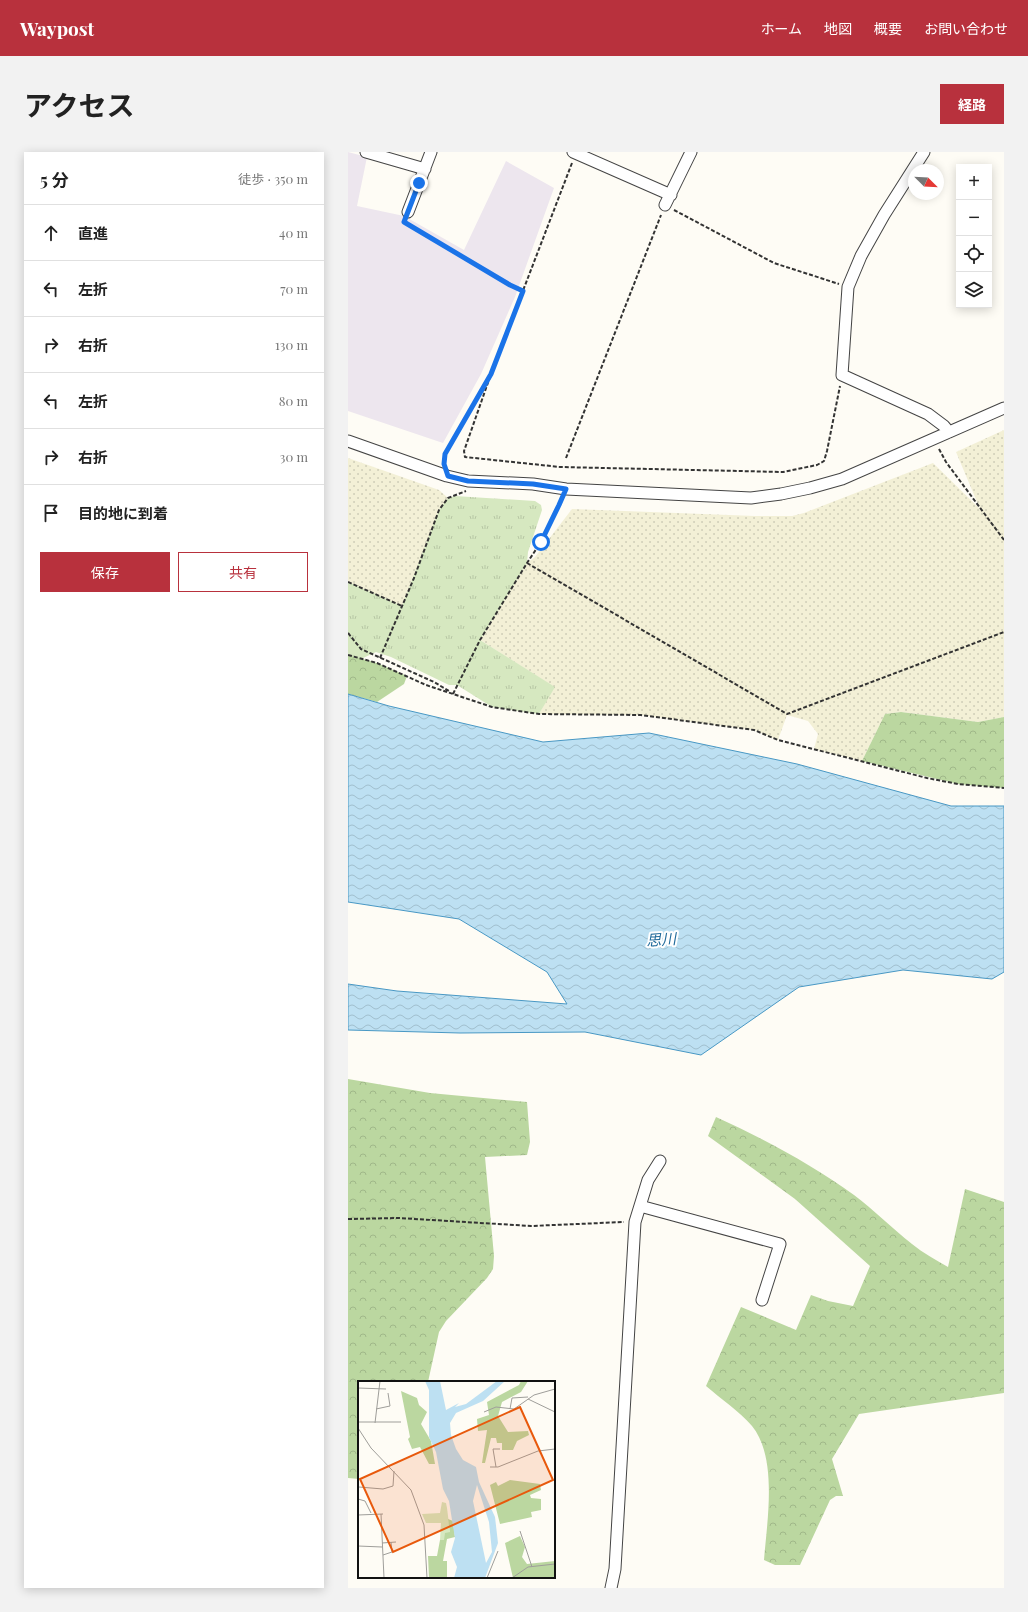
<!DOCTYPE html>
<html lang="ja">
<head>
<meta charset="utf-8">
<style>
  body { margin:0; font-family:"Playfair Display","Noto Sans JP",serif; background:#f2f2f2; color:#222 }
  .controls { position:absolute; right:12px; top:12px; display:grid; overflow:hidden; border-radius:0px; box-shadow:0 2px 10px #0003 }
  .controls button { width:36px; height:36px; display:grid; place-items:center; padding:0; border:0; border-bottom:1px solid #e0e0e0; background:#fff; color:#222; font:20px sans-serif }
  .compass { position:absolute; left:560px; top:12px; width:36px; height:36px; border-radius:50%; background:#fff; box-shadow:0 2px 10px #0003; rotate:114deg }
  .stop { position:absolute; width:12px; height:12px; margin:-9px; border:3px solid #1a73e8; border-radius:50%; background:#fff }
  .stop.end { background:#1a73e8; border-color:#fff; box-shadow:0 1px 4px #0008 }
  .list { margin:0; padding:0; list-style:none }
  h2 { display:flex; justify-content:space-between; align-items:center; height:52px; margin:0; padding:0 16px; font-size:17px }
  h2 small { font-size:13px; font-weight:400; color:#767676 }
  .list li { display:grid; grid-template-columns:26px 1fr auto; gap:12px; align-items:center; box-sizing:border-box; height:56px; padding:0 16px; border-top:1px solid #e0e0e0 }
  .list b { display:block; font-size:15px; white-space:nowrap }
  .list em { font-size:13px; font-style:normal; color:#767676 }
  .actions { display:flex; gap:8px; padding:12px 16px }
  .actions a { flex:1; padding:9px 0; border:1px solid #b8313d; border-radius:0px; text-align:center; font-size:14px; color:#b8313d }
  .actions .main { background:#b8313d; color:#fff }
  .icon { flex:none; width:22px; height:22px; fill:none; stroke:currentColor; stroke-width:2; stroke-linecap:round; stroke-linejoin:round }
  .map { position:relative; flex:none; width:656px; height:1436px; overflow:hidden; border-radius:0px }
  header { display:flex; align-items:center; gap:24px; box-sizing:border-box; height:56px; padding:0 20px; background:#b8313d; color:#fff }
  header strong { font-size:19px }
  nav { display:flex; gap:22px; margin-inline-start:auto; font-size:14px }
  .intro { display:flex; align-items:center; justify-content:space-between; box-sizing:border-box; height:96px; padding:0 24px }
  h1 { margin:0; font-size:28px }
  .button { padding:10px 18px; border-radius:0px; background:#b8313d; color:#fff; font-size:14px; font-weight:700 }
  main { display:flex; gap:24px; padding:0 24px }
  aside { flex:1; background:#fff; border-radius:0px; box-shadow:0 2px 10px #0003 }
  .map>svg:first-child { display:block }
  .industrial { fill:#ede6ee }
  .farmland { fill:url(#farmland-dots) }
  .grass { fill:url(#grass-tufts) }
  .forest { fill:url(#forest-crowns) }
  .water { fill:url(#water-waves); stroke:#4998c4 }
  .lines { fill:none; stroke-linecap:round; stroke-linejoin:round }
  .minor-casing { stroke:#444; stroke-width:13 }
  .path { stroke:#333; stroke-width:2; stroke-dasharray:4 2; stroke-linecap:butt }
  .minor { stroke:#fff; stroke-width:11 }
  .route { stroke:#1a73e8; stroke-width:5 }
  .labels { text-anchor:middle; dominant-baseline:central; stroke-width:4; stroke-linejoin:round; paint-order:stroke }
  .water-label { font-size:15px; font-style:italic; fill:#216b9b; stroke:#fff }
  .inset-road { fill:none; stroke:#9f9e9a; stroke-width:1 }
  .view { fill:#e8590c; fill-opacity:0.15; stroke:#e8590c; stroke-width:2 }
  .inset-edge { fill:none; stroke:#111; stroke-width:2 }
</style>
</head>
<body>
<header>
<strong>Waypost</strong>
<nav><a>ホーム</a><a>地図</a><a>概要</a><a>お問い合わせ</a></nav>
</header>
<div class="intro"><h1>アクセス</h1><a class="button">経路</a></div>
<main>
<aside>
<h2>5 分<small>徒歩 · 350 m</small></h2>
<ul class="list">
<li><svg class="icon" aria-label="ahead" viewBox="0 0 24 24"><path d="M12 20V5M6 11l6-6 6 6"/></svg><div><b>直進</b></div><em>40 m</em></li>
<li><svg class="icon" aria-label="left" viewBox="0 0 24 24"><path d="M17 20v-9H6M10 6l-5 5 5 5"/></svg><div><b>左折</b></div><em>70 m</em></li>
<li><svg class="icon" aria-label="right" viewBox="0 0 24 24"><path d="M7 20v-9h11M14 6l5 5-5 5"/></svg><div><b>右折</b></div><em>130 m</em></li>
<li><svg class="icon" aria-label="left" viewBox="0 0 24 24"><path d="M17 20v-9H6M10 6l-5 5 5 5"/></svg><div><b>左折</b></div><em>80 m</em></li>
<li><svg class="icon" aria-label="right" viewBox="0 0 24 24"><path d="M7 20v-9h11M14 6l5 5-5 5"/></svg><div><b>右折</b></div><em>30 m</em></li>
<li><svg class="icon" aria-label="arrive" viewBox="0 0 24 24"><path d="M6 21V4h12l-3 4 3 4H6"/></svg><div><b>目的地に到着</b></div></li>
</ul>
<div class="actions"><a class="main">保存</a><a>共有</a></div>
</aside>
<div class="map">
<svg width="656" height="1436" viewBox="0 0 656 1436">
  <defs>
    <pattern id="farmland-dots" width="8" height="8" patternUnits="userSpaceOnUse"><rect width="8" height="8" fill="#f3f0d6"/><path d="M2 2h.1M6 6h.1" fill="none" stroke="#cfcdb7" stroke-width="1.8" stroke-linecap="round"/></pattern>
    <pattern id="grass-tufts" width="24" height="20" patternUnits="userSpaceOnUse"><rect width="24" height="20" fill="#d6e8c0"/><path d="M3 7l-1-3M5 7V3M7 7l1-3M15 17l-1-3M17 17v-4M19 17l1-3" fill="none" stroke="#b7c6a4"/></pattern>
    <pattern id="forest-crowns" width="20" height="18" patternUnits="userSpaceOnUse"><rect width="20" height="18" fill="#bbd7a0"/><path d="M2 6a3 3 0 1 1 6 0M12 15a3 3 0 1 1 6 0" fill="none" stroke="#a0b889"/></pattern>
    <pattern id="water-waves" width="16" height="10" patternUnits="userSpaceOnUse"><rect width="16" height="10" fill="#bde0f2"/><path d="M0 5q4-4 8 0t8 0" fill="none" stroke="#a1bfce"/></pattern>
  </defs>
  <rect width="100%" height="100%" fill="#fefcf5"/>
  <path class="industrial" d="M0,0l19,5 -10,49 47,10 60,34 42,-89 48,27 -39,109 -34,77 -38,69 -95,-32z"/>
  <path class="farmland" d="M656,278v287l-26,5 -77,-10 -16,2 -23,47 -48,-12 4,-15 -10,-13 -21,-6 -9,25 -24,-10 -113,-15 -102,-1 15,-27 -74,-47 47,-77 8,-6 37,-48 183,7h37l12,-3 129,-50 47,46 -24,-57z
    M0,306l91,32 9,8 -9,12 -37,96 -54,-24z"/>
  <path class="grass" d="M107,344l80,5 6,4 1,5 -14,42 -1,11 -47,77 75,47 -16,27 -47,-7 -35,-22h-8l-58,-28 -15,-5 -15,7 -13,-4v-73l54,24 37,-96 9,-12z"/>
  <path class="forest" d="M0,503l29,8 30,13 -3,8 -27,18 -29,-8z
    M553,560l77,10 26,-5v71l-46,-4 -96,-23 23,-47z
    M0,927l82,14 97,9 3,40 -3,13 -42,2 9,99 -1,13 -6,9 -41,43 -7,11 -11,50h-69v97l-11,-1z
    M368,965c48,22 95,47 138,78 20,15 38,33 58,49 11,9 24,16 36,23l17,-78 39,13v191l-145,21 -27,45 11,37h-7l-6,4 -30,65h-25l-11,-5c3,-39 14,-102 -12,-134 -13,-15 -31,-27 -46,-40l35,-79 55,23 15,-35 17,6 25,5 17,-40 -75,-67 -87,-63z"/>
  <path class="water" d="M0,542l41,12 154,36 106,-9 148,31 154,42h53v166l-12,7 -89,-9 -104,17 -98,68 -116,-23 -125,1 -112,-3v-46l49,7 170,13 -20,-32 -88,-53 -111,-17z"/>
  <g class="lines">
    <defs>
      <path id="minor" d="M18,0l59,17
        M225,0l98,43
        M576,0l-40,63 -23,41 -13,31 -6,88 86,39 16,12 5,6
        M317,53l26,-53
        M60,60l23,-60
        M0,289l99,35 21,5 65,3 33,5 185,9 30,-4 29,-6 32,-9 162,-71
        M292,1054l140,38 -18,56
        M263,1436l4,-19 20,-347 13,-42 12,-19"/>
    </defs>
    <use href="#minor" class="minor-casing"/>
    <path class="path" d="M224,11l-81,211 -27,77 1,6 95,10 223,5 34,-7 7,-4 3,-10 13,-65
      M326,58l100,53 65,21
      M57,71l105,62 13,6
      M591,297l7,13 58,78
      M218,306l95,-243
      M96,311l1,-9 43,-75
      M179,411l260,151 217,-82
      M0,430l54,24
      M0,481l13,16 73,33 15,9
      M0,503l29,8 49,22 66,22 47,7 102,1 113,15 24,10 149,38 31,6 46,4
      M32,506l34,-80 25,-68 9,-12 18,-7
      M105,542l27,-54 47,-77 14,-21 21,-42
      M0,1067l51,-1 132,8 93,-4"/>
    <use href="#minor" class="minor"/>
  </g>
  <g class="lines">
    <path class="route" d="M71,31l-15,39 106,63 13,6 -32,83 -46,80 -1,10 4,12 20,5 65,3 33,5 -7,16 -18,37"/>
  </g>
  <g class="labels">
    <g class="water-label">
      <text transform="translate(313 787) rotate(-4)">思川</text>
    </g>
  </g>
  <g transform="translate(10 1229)">
    <rect width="197" height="197" fill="#fefcf5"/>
    <path d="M84,121l4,1 1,5 3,24 -6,9 -4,-1 1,-17h-15l-4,-9 18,-1z" fill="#d6e8c0"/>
    <path d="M163,0h7l-7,11 -19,10 -4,14 10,16 20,-1 1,4 -12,6 -4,9h-11v-7h-5l-1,-5h-5l-6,25h-3l5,-33 -9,1 -1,-12 12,-4 -2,-13 32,-17zM43,10l16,7 2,7 8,7 -6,12 10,17 4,23h-6l-9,-17 -8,2 -4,-10 2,-2zM152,99l30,4 1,6 -11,5 1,3 10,1v11l-10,2 1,5 -32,7 -10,-39 6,-3 2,4zM90,138l5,2 2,16 -8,2 -4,22h4v17h-18l-1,-22h9l3,-16h4l1,-7 5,-1zM162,155l5,11 -3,10 5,7 28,-3v17h-42l-8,-35z" fill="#bbd7a0"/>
    <path d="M67,0h15l6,29 13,-7 -4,4 11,-3 31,-23h8l-22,20 -27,12 -6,10 1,12 5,14 7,11 13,7 3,15 16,35 3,26 -13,35h-31l3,-11 -6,-15 4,-14 -3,-18 -3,-19 -6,-12 -7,-37 -7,-15v-47zM119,104l12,37 3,30 -6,11 -13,-62z" fill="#bde0f2" fill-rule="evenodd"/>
    <path class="inset-road" d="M0,7l28,1M170,18l27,13M18,28l14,-3 -2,-13M152,28l2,-11 16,-1M126,31l12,-5 18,2 20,-14 21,-6M0,41h43M17,42l5,-42M0,47l13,20 40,42 13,35 3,53M0,80v46M132,86h8l40,-16 17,-2M138,86l-3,-18h7M1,106l24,2 10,-3 1,-15M0,118l7,2 6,12M23,133l3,64M0,134l25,-1M162,150l12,36M24,162l14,-1M0,165l24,1M25,174l9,-3 -1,-10M129,197l11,-27M154,197l16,-11 27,-3"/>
    <path class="view" d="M162,26l33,73 -160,72 -33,-73z"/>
    <rect width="197" height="197" class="inset-edge"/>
  </g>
</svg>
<div class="controls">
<button>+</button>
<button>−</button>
<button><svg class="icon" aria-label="locate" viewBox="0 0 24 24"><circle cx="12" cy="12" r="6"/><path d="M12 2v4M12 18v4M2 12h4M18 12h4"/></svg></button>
<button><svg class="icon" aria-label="layers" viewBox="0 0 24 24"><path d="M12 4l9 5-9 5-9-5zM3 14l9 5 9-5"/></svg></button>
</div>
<svg class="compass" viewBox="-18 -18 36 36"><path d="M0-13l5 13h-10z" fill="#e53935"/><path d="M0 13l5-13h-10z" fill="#767676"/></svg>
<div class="stop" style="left:193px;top:390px"></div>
<div class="stop end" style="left:71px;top:31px"></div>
</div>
</main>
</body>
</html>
